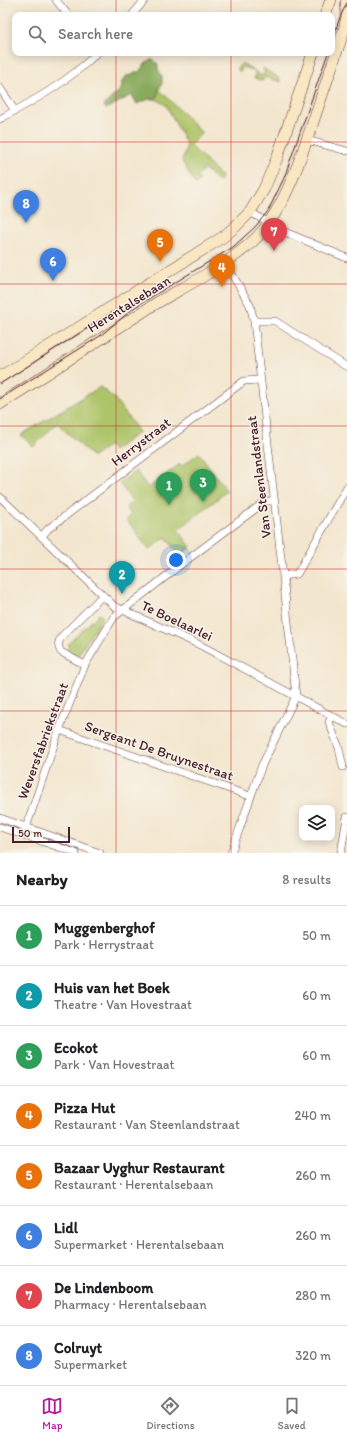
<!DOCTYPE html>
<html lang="en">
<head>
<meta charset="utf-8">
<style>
  body { margin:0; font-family:Itim,sans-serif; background:#f2f2f2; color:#202124 }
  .controls { position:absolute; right:12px; bottom:12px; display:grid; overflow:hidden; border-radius:8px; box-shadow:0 2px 10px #0003 }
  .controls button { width:36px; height:36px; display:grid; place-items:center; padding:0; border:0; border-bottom:1px solid #e0e0e0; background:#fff; color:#202124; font:20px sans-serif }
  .scale { position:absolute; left:12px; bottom:10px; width:58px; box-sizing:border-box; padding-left:4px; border:2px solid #4a1f2b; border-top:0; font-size:11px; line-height:14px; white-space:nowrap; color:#4a1f2b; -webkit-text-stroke:3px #f7f3e8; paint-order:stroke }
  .you { position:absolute; left:176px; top:560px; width:14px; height:14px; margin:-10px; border:3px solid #fff; border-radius:50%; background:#1a73e8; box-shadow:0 0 0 6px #1a73e833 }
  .badge { display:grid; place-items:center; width:26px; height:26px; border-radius:50%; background:#b5179e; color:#fff; font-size:13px; font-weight:700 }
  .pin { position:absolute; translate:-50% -33px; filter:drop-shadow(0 1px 2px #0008) }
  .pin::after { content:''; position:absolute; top:21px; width:14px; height:12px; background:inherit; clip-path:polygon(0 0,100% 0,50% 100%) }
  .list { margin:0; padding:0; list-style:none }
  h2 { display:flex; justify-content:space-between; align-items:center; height:52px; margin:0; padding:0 16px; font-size:17px }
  h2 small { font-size:13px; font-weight:400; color:#757577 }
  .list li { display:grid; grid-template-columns:26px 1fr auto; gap:12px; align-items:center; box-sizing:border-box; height:60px; padding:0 16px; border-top:1px solid #e0e0e0 }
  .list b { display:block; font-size:15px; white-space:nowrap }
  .list p { margin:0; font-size:13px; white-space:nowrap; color:#757577 }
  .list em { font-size:13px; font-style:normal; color:#757577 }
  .icon { flex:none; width:22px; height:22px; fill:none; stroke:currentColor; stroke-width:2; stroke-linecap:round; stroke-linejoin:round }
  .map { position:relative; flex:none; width:347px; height:853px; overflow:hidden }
  .search { position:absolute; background:#fff; box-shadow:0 2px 10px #0003; left:12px; right:12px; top:12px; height:44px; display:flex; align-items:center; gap:10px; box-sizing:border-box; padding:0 14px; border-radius:8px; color:#757577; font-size:15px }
  .sheet { height:532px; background:#fff }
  nav { display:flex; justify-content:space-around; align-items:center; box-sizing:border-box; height:56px; border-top:1px solid #e0e0e0; background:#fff; font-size:11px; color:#757577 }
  nav a { display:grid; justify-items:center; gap:2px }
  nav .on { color:#b5179e }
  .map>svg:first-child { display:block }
  .green { fill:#adc469; stroke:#7c724a }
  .forest { fill:#8aaa5d; stroke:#6a6444 }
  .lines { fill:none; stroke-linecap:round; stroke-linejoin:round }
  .minor-casing { stroke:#633d43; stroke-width:8 }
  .secondary-casing { stroke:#633d43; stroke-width:12 }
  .minor { stroke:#fff; stroke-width:7 }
  .secondary { stroke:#f9e7c3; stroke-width:11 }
  .tram { stroke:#4a1f2b; stroke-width:1 }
  .grid { fill:none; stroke:#d62828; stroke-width:1; stroke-opacity:0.55 }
  .labels { text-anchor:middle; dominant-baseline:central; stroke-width:3; stroke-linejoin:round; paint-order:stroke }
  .street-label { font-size:14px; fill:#4a1f2b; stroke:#f7f3e8 }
</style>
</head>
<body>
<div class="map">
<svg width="347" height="853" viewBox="0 0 347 853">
  <rect width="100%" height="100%" fill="#f7f3e8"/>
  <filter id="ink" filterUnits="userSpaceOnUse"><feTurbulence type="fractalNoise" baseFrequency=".025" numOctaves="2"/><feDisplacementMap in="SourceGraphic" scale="8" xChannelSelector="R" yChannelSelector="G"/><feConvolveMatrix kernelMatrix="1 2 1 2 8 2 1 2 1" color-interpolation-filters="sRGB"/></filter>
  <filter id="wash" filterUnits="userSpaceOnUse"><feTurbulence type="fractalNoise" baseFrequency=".012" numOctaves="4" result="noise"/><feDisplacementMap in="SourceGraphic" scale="16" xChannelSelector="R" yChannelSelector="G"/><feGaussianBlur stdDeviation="0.9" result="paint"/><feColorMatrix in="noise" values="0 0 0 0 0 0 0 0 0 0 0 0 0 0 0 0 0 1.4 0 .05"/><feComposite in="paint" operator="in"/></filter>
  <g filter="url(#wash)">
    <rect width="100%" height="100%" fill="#f3e6ce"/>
    <path class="green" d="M242,63l14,9 2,3h7l-2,-7 16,10 2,4 -16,-5 -2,4 -9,-3 2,-6 -13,-5 -3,5 -2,-2v-3z
      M159,89l43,44 -12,12 32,32 -4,5 -13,-13 -8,7 3,4 -5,4 -13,-23 4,-13 -1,-7 -19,-36 -10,-6z
      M100,387l14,11 25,34 -26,19 -4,-6 -16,12 -36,-34 -24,24 -12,-12z
      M199,453l28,38 -49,39 13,17 -12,9 -13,-19 -17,13 -23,-31 5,-4 -5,-8 7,-5 -14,-19 17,-12 12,17 32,-24 2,2z
      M99,614l4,3 -26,40 -9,-7 1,-7z"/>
    <path class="forest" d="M150,60h4l4,4v5l4,7v8l-3,5 -3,10h-7l-12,5 -5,-9 -26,14 -2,-3 1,-2 15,-14 2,-3 -1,-4 5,-7 6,-1 3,-2 4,-1 5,-7z"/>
  </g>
  <g filter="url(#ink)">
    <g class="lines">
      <defs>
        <path id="minor" d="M56,0l12,15
          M132,15l13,-15
          M0,88l15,23
          M0,119c35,-19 68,-37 97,-66
          M307,140l40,11
          M250,212l35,20 62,26
          M225,262l25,43 4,16 29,255 13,120
          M254,321h21l72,46
          M0,497l114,109 86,39 147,79
          M42,536l6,-7 196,-148 16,-1
          M283,576l14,-2 50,-87
          M85,665l-24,-13c-4,-6 -3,-10 1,-16l41,-41
          M332,716l-3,6 10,26 4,19
          M59,730l191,66
          M0,818l100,35
          M0,827l76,26
          M24,834l35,-104 26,-65 29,-48 73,-57 79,-59h9
          M231,853l31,-88 34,-69
          M341,853l6,-36"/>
        <path id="secondary" d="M325,15l6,-15
          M0,377l223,-140 13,-11 14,-14 14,-23 13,-31 36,-105
          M0,404c52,-33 103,-67 155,-100 35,-21 90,-47 113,-80 21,-29 32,-65 44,-99 11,-32 21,-63 32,-95l3,-13 -1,-17"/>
      </defs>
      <use href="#minor" class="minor-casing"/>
      <use href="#secondary" class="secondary-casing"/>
      <use href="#minor" class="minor"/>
      <use href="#secondary" class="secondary"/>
      <path class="tram" d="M332,41l8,-24 7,-14
        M0,384l109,-70 29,-15
        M0,399l100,-63 35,-29 98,-60 22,-20 13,-16 16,-33 44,-125"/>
    </g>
  </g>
  <path class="grid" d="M116,0v15M231,0v15M116,53v800M231,53v800M0,142h347M0,284h347M0,426h347M0,569h347M0,711h347"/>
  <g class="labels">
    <g class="street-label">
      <text transform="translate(129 304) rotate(-32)">Herentalsebaan</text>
      <text transform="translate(141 442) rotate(-37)">Herrystraat</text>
      <text transform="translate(259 477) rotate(-97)">Van Steenlandstraat</text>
      <text transform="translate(177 621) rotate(25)">Te Boelaarlei</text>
      <text transform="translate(43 741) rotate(-70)">Weversfabriekstraat</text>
      <text transform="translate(159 751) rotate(19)">Sergeant De Bruynestraat</text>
    </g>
  </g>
</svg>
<div class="controls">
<button><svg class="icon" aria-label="layers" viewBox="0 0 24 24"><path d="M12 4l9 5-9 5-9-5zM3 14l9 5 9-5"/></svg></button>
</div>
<div class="scale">50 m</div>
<div class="you"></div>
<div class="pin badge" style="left:169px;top:505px;background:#2e9e5b">1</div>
<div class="pin badge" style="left:122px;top:594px;background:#0f9aa8">2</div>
<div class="pin badge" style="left:203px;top:502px;background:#2e9e5b">3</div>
<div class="pin badge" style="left:222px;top:287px;background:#e8710a">4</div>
<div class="pin badge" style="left:160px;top:262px;background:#e8710a">5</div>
<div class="pin badge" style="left:53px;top:281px;background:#3f7fe0">6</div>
<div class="pin badge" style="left:274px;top:251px;background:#e0444e">7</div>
<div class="pin badge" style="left:26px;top:223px;background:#3f7fe0">8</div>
<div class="search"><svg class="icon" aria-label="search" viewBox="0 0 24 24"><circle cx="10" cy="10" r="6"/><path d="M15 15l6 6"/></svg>Search here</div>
</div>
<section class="sheet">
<h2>Nearby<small>8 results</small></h2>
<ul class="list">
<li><span class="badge" style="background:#2e9e5b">1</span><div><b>Muggenberghof</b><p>Park · Herrystraat</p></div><em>50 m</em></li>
<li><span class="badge" style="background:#0f9aa8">2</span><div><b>Huis van het Boek</b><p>Theatre · Van Hovestraat</p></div><em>60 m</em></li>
<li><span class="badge" style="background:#2e9e5b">3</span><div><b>Ecokot</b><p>Park · Van Hovestraat</p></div><em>60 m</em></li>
<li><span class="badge" style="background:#e8710a">4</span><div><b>Pizza Hut</b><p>Restaurant · Van Steenlandstraat</p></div><em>240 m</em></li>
<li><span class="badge" style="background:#e8710a">5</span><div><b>Bazaar Uyghur Restaurant</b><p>Restaurant · Herentalsebaan</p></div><em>260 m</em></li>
<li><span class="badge" style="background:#3f7fe0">6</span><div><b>Lidl</b><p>Supermarket · Herentalsebaan</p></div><em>260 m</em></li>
<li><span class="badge" style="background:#e0444e">7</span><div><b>De Lindenboom</b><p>Pharmacy · Herentalsebaan</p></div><em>280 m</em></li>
<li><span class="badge" style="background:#3f7fe0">8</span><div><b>Colruyt</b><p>Supermarket</p></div><em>320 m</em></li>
</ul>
</section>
<nav>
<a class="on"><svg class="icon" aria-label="map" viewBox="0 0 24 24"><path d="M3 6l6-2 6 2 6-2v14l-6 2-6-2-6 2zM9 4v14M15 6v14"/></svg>Map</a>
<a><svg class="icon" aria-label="directions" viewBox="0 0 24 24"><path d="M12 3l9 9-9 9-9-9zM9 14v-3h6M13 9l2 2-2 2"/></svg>Directions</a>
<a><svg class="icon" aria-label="saved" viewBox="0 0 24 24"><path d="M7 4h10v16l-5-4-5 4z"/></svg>Saved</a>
</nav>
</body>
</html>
